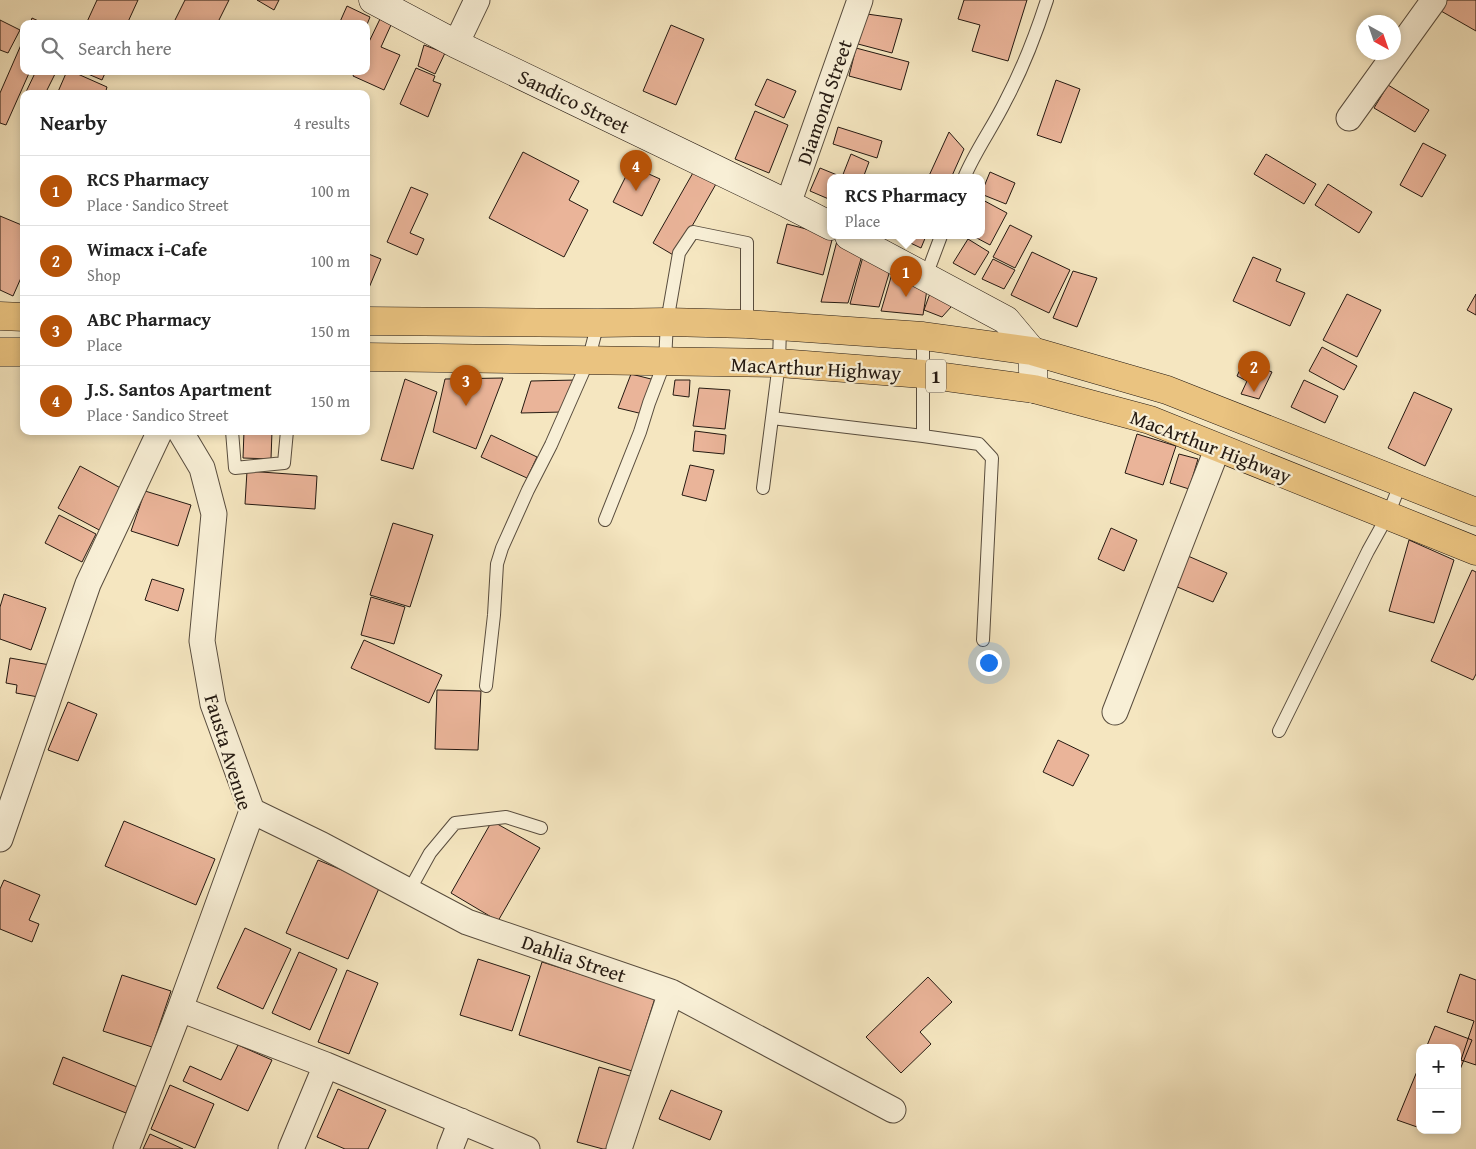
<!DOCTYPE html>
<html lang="en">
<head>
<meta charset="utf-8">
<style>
  body { margin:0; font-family:"Gentium Book Plus",serif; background:#f6f6f6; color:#222 }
  .controls { position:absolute; right:15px; bottom:15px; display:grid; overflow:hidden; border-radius:10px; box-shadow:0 2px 8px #0003 }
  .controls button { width:45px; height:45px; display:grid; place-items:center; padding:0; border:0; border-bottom:1px solid #e0e0e0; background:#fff; color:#222; font:25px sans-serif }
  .compass { position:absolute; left:1356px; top:15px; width:45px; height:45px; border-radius:50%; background:#fff; box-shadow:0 2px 8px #0003; rotate:140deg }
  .you { position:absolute; left:988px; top:662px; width:18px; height:18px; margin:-12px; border:4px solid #fff; border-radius:50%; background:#1a73e8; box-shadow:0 0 0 8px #1a73e833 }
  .badge { display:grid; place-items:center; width:32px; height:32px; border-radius:50%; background:#b45309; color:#fff; font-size:16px; font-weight:700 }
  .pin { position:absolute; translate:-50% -41px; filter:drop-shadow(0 1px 2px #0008) }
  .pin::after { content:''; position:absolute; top:26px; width:18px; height:15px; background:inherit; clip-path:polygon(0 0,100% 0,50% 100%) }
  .popup { position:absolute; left:827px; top:174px; width:158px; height:65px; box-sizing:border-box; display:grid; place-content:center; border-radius:10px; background:#fff; filter:drop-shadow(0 1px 4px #0005); font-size:16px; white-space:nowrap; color:#767676 }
  .popup b { font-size:19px; color:#222 }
  .popup::after { content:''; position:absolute; left:50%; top:100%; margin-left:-10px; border:10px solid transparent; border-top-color:#fff }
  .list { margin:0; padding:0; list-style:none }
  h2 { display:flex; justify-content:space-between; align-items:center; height:65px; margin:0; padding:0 20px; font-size:21px }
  h2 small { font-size:16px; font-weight:400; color:#767676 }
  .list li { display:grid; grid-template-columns:32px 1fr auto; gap:15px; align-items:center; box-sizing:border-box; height:70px; padding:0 20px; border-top:1px solid #e0e0e0 }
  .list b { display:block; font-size:19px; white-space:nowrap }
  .list p { margin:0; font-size:16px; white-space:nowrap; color:#767676 }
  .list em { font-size:16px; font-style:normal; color:#767676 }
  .icon { flex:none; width:28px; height:28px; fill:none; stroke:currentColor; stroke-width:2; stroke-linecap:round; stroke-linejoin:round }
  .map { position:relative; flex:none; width:1476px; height:1149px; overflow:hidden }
  .search { position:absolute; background:#fff; box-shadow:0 2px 8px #0003; left:20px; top:20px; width:350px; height:55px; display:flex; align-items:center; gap:12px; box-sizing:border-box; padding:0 18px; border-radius:10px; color:#767676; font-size:19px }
  .panel { position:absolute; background:#fff; box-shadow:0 2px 8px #0003; left:20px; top:90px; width:350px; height:345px; border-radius:10px }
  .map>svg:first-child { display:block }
  .building { fill:#eab499; stroke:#241911 }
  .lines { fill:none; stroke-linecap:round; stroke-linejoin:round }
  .service-casing { stroke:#584c3d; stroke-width:14 }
  .minor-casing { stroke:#584c3d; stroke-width:27 }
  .secondary-casing { stroke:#241911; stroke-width:29 }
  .trunk-casing { stroke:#241911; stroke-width:29 }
  .service { stroke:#f8efd6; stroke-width:12 }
  .minor { stroke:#f8efd6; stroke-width:25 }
  .secondary { stroke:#f8efd6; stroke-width:28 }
  .trunk { stroke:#eac380; stroke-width:28 }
  .labels { text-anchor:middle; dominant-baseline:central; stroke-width:4.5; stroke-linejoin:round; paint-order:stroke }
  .shield { fill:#f8efd6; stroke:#64594c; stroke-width:1 }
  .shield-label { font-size:19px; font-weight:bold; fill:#241911 }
  .street-label { font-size:20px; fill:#241911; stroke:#f8efd6 }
</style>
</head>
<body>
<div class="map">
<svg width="1476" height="1149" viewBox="0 0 1476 1149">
  <rect width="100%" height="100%" fill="#f5e6c0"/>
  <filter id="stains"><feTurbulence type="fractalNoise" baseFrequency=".004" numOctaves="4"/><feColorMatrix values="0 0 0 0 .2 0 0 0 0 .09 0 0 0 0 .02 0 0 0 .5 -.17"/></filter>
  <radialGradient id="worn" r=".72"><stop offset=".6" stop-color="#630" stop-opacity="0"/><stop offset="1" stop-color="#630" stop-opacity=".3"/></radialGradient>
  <path class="building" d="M97,0h41l-11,24h-41z
    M185,0h44l-12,24h-44z
    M257,0h22l-5,10z
    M964,0h63l-19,61 -36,-10 8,-26 -22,-6z
    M1447,0h29v31l-35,-20z
    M347,6l23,11 -4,10v-3h-27z
    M867,14l35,5 -10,34 -34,-9z
    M32,18l13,6h-15z
    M380,19l11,6 -10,22 19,8 -16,35 -31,-14 2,-5h11v-23z
    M0,20l20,10 -12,23 -8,-3z
    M671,25l33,14 -28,66 -33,-14z
    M24,38v33h6l-24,54 -6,-2v-30z
    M424,45l21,8 -10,21 -17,-8z
    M856,48l53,14 -8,28 -52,-14z
    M416,68l19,8 -2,5 8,3 -13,33 -28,-13z
    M36,71h13l6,3 -10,20h-20z
    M67,71h4l36,16 -2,7h-48z
    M81,71h25l-4,9z
    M767,79l29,12 -12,27 -29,-13z
    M1056,80l24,9 -19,54 -24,-8z
    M1388,85l41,25 -14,22 -41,-24z
    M755,111l33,14 -19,48 -34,-14z
    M838,127l44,14 -5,17 -44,-14z
    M949,132l15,17 -13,29h-23z
    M1423,143l23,12 -24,42 -22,-12z
    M523,152l56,29 -10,19 19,10 -24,47 -75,-39z
    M851,154l18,8 -6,16h-32v22l-21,-9 10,-23 22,9z
    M1266,154l50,30 -12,20 -50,-30z
    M631,166l29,13 -18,37 -29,-14z
    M694,171l22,13 -41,72 -22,-13z
    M990,172l25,11 -9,21 -25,-10z
    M1328,184l44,28 -13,21 -44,-28z
    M411,187l17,7 -18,39 14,6 -7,16 -30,-13z
    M981,199l26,14 -17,32 -17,-9h8z
    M0,216l24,10v45l-11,25 -13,-6z
    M787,224l46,12 -10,39 -46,-12z
    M1010,225l22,11 -17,32 -22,-11z
    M903,236h23l-5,12 -19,-9z
    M968,239l21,13 -14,23 -22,-12z
    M837,241l26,11 -15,51 -27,-1z
    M1032,252l38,18 -21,43 -38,-18z
    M366,253l15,6 -15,36z
    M864,253l27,14 -12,40 -29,-3z
    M1253,257l28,12 -5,12 29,12 -15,33 -57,-25z
    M993,259l22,11 -11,19 -22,-10z
    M894,267l34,16 -5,32 -42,-4z
    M1073,271l24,7 -20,49 -24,-9z
    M933,285l27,12 -18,20 -18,-7z
    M1347,294l34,16 -24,47 -34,-17z
    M1476,294v21l-9,-5z
    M1322,347l35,19 -13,24 -35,-19z
    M1244,361l28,11 -13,27 -18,-5 6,-13 -10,-5z
    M631,374l24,6 -12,34 -25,-6z
    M503,378l-27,71 -43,-17 12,-53z
    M405,379l32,13 -24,77 -32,-9z
    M576,380l-14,32 -41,1 10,-32z
    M675,380h15l-1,17 -16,-2z
    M1304,380l34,16 -13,27 -34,-16z
    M699,388l31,2 -5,39 -32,-3z
    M1414,392l38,17 -27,57 -37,-18z
    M244,431h28l-1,28 -28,-1z
    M695,431l31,4 -2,19 -31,-3z
    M1137,434l39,12 -13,39 -38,-12z
    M491,435l46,22 -10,21 -46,-21z
    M1179,454l19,5 -9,30 -19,-6z
    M690,465l24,5 -8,31 -24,-6z
    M80,466l46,25 -23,41 -45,-24z
    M247,471l70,5 -2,33 -70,-5z
    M145,491l46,14 -13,41 -47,-15z
    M59,515l37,19 -14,28 -37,-19z
    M393,523l40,12 -23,72 -40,-12z
    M1111,528l26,12 -13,31 -26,-12z
    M1409,540l45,20 -20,63 -45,-12z
    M1188,556l39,17 -14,29 -38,-16z
    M1472,570l4,2v102l-3,6 -42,-19z
    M152,579l32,10 -6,22 -33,-11z
    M4,594l42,14 -15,42 -31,-11v-32z
    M371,597l34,10 -11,37 -33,-9z
    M364,640l78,35 -13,28 -78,-35z
    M10,658l40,7 -6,33 -28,-5 1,-8 -11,-2z
    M437,690l44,1 -3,59 -43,-1z
    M68,702l29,12 -19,47 -30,-11z
    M1058,740l31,15 -16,31 -30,-14z
    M124,821l91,38 -19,46 -91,-39z
    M492,821l48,27 -42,73 -47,-28z
    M318,860l62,26 -32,73 -62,-26z
    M4,880l36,15 -11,25 10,4 -7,18 -32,-13v-40z
    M245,928l46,21 -28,60 -46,-21z
    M299,952l38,17 -27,61 -38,-17z
    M478,959l52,17 -18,55 -52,-16z
    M542,962l113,36 -23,73 -113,-36z
    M347,970l31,13 -29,71 -31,-12z
    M1460,974l16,6v85l-15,-5 13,-39 -27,-9z
    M122,975l49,16 -19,56 -49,-16z
    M928,977l24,25 -32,30 11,12 -30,29 -35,-36z
    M1435,1026l37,14 -15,37v-29h-31z
    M238,1045l34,15 -24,51 -65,-30 7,-15 31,14z
    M63,1057l74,30 -11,26 -73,-29z
    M1420,1064v64l-23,-8z
    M599,1067l34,10 -21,72h-9l-26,-7z
    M170,1085l44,19 -19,44 -44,-19z
    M338,1089l48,21 -18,39h-23l-28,-12z
    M671,1090l51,21 -12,29 -51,-21z
    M150,1134l33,15h-40z"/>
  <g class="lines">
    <defs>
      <path id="service" d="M964,178c11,-27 29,-51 42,-78 17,-32 30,-66 41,-100
        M926,276l15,-40
        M780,327l-1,36 -7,55 151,18v-100
        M232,431l3,37 49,-5 3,-32
        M923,436l56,8 13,14 -9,182
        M763,488l9,-70
        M605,520l35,-88 9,-29 16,-42 2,-39 12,-69 14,-21 54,11v81
        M486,686l8,-71 3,-51 5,-16 26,-58 23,-45 37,-84 10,-38
        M1279,731l89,-180 20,-36 13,-33
        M409,891l21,-38 25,-30 51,-6 35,11"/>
      <path id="minor" d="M456,44l21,-44
        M1349,118l85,-118
        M788,204l72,-204
        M1115,712l103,-265
        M252,811l70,34 145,77 204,70 222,118
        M0,839l88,-255 72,-153
        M180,1009l146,56 201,84
        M126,1149l54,-140 72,-198 -39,-107 -11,-63 12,-127 -12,-46 -22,-37
        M291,1149l35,-84
        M450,1149l11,-28
        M619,1149l52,-157"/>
      <path id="secondary" d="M373,0l83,44 332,160 43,22
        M849,236l157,84 26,31 2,38"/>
      <path id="trunk" d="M0,316l24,1
        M366,321l232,2 69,-1 80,2 176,12 109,15 135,39 309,122
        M0,352h24
        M366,357l413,6 144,11 111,15 116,31 326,131"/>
    </defs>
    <use href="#service" class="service-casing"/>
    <use href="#minor" class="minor-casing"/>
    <use href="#secondary" class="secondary-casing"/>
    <use href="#trunk" class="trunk-casing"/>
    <use href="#service" class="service"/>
    <use href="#minor" class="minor"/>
    <use href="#secondary" class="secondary"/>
    <use href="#trunk" class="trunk"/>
  </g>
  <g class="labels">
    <rect class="shield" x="926" y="359.5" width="20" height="33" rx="4"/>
    <g class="shield-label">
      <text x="936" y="376">1</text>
    </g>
    <g class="street-label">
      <text transform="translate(574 101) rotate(26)">Sandico Street</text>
      <text transform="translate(824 102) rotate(-71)">Diamond Street</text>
      <text transform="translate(816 368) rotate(3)">MacArthur Highway</text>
      <text transform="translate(1211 446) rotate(21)">MacArthur Highway</text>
      <text transform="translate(229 752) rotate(73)">Fausta Avenue</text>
      <text transform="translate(574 958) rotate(19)">Dahlia Street</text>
    </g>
  </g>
  <rect width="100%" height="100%" filter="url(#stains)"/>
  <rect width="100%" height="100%" fill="url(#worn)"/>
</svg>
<div class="controls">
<button>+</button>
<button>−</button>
</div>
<svg class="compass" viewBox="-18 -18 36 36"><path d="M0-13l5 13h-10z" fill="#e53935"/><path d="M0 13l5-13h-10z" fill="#767676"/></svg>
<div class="you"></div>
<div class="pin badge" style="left:906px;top:297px">1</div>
<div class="popup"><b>RCS Pharmacy</b>Place</div>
<div class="pin badge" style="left:1254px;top:392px">2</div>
<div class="pin badge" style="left:466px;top:406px">3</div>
<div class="pin badge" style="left:636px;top:191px">4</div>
<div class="search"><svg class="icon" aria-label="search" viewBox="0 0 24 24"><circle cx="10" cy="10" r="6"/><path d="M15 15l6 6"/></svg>Search here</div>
<section class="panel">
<h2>Nearby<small>4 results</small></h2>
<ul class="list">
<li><span class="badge">1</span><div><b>RCS Pharmacy</b><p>Place · Sandico Street</p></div><em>100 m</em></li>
<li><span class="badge">2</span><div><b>Wimacx i-Cafe</b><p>Shop</p></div><em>100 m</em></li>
<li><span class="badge">3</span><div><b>ABC Pharmacy</b><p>Place</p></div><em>150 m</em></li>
<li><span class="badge">4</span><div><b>J.S. Santos Apartment</b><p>Place · Sandico Street</p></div><em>150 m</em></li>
</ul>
</section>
</div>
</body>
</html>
